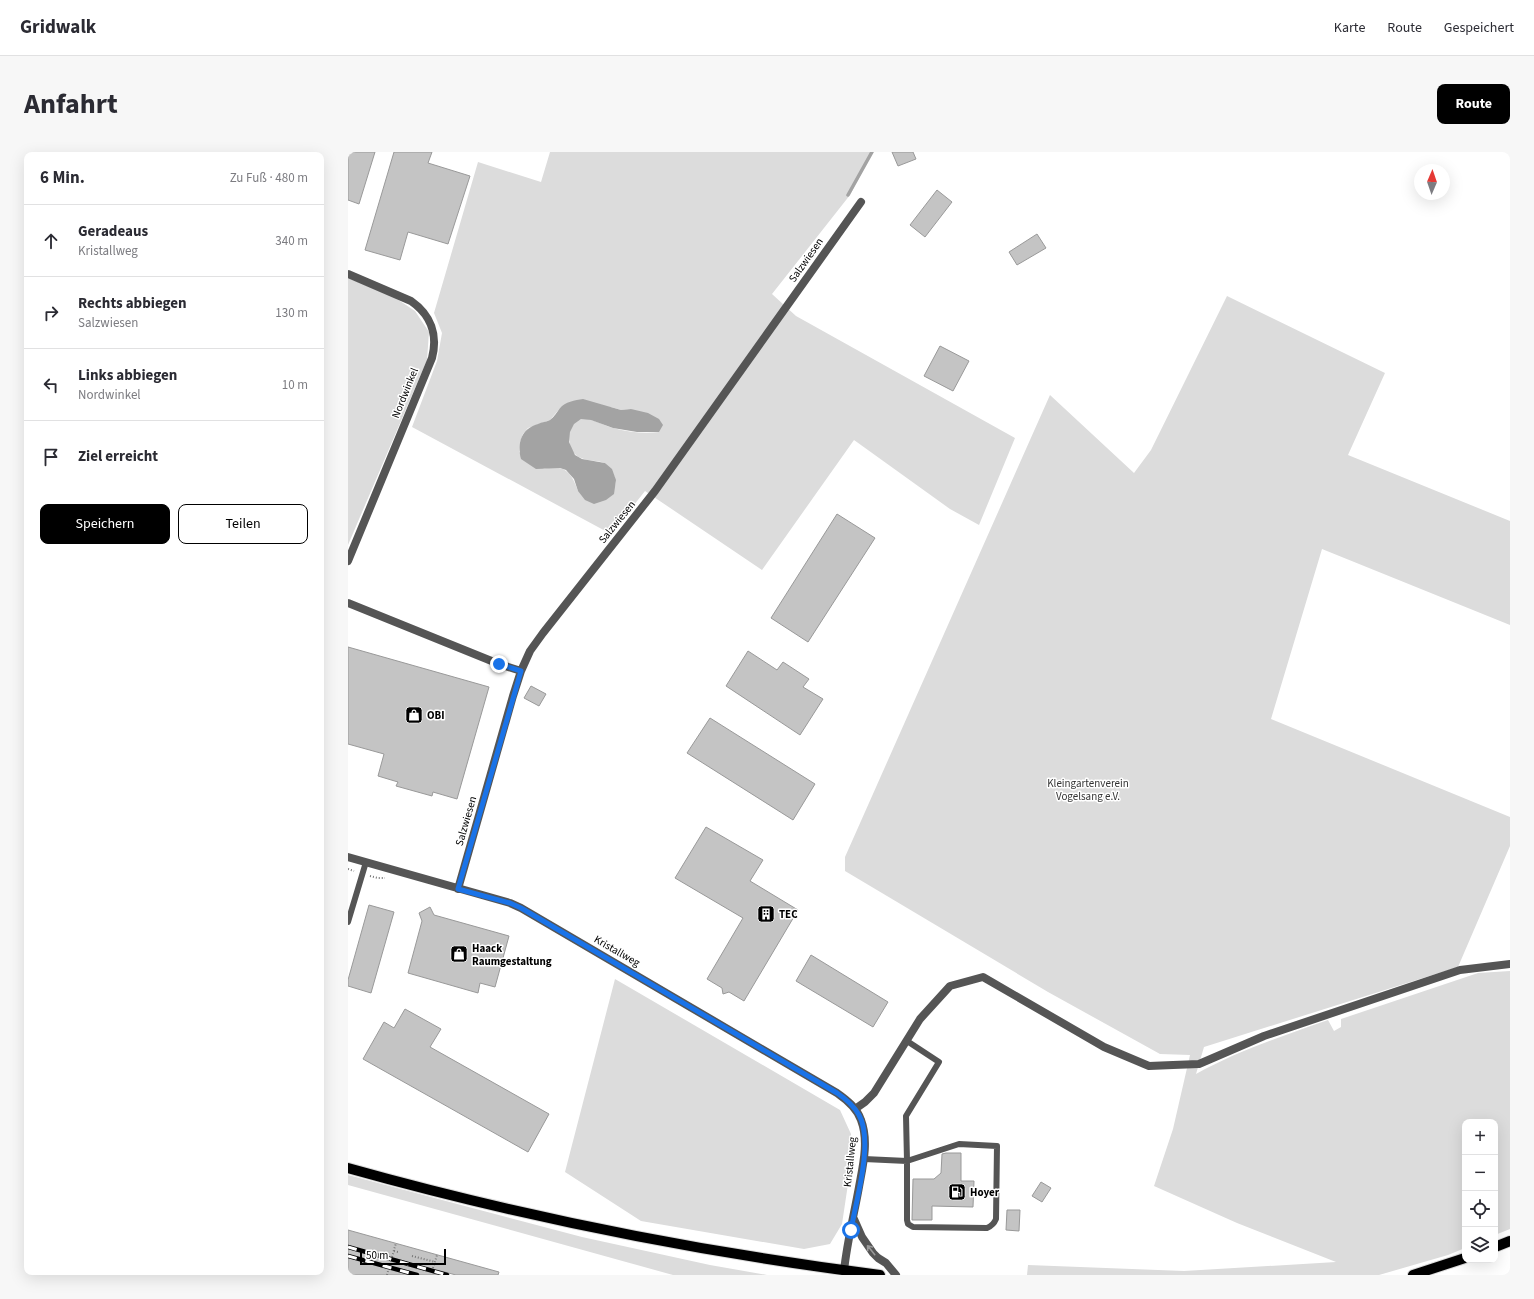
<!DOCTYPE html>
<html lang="de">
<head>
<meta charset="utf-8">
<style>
  body { margin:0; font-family:"Source Sans 3",sans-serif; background:#f7f7f7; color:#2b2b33 }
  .controls { position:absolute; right:12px; bottom:12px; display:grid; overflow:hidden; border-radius:8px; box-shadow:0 4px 16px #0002 }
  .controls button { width:36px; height:36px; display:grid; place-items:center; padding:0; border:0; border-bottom:1px solid #e1e1e2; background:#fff; color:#2b2b33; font:20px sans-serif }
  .compass { position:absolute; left:1066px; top:12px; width:36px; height:36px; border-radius:50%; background:#fff; box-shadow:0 4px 16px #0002; rotate:2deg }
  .scale { position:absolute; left:12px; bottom:10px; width:86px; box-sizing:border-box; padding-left:4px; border:2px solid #000; border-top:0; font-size:11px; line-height:14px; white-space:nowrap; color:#000; -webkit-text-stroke:3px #fff; paint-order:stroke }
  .stop { position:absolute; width:12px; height:12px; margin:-9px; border:3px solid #1a73e8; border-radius:50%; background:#fff }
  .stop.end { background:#1a73e8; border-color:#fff; box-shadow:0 1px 4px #0008 }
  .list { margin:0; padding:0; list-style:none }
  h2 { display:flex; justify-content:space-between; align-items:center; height:52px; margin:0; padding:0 16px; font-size:17px }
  h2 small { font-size:13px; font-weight:400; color:#7c7c81 }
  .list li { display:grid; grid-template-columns:26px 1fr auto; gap:12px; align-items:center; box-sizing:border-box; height:72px; padding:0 16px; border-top:1px solid #e1e1e2 }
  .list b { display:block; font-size:15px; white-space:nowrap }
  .list p { margin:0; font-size:13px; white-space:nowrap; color:#7c7c81 }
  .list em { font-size:13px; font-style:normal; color:#7c7c81 }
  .actions { display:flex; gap:8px; padding:12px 16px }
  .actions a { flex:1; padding:9px 0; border:1px solid #000; border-radius:8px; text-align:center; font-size:14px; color:#000 }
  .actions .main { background:#000; color:#fff }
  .icon { flex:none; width:22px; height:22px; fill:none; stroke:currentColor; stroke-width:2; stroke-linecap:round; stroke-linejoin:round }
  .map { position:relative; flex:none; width:1162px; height:1123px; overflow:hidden; border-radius:8px }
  header { display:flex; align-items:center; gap:24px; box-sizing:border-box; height:56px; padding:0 20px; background:#fff; border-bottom:1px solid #e1e1e2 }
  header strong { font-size:19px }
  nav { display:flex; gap:22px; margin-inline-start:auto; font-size:14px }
  .intro { display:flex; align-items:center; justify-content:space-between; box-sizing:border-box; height:96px; padding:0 24px }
  h1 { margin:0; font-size:28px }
  .button { padding:10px 18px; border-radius:8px; background:#000; color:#fff; font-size:14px; font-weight:700 }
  main { display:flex; gap:24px; padding:0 24px }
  aside { flex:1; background:#fff; border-radius:8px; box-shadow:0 4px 16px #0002 }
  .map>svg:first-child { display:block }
  .green { fill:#dcdcdc; fill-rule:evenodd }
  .water { fill:#a3a3a3 }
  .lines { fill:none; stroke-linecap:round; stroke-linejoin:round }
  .stream { stroke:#a3a3a3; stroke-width:3.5 }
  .building { fill:#c4c4c4; stroke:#999 }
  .primary-casing { stroke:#dbdbdb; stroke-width:12 }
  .path { stroke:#777; stroke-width:2; stroke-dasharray:1 2; stroke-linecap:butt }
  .lane { stroke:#555; stroke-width:6 }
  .street { stroke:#555; stroke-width:8 }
  .primary { stroke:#000; stroke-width:10 }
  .rail-casing { stroke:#000; stroke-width:4.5 }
  .rail { stroke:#fff; stroke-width:3; stroke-dasharray:9; stroke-linecap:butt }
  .oneway { stroke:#999 }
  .route { stroke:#1a73e8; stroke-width:5 }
  .labels { text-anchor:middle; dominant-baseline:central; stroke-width:3; stroke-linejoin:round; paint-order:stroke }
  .street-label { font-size:11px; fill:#000; stroke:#fff }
  .poi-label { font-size:11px; font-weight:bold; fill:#000; stroke:#fff; text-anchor:start }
  .park-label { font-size:11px; fill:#333; stroke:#fff }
</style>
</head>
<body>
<header>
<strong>Gridwalk</strong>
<nav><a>Karte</a><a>Route</a><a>Gespeichert</a></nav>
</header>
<div class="intro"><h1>Anfahrt</h1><a class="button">Route</a></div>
<main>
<aside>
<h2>6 Min.<small>Zu Fuß · 480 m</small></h2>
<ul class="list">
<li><svg class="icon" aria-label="ahead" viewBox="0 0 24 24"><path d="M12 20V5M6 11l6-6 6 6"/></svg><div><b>Geradeaus</b><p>Kristallweg</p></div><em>340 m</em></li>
<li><svg class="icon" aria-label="right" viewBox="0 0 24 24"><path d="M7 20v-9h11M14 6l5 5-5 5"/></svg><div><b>Rechts abbiegen</b><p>Salzwiesen</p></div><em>130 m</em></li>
<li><svg class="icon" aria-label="left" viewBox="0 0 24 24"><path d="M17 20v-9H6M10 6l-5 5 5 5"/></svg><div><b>Links abbiegen</b><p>Nordwinkel</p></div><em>10 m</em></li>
<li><svg class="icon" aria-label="arrive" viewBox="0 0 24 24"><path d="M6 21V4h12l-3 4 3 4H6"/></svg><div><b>Ziel erreicht</b></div></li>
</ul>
<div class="actions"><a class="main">Speichern</a><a>Teilen</a></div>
</aside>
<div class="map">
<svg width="1162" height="1123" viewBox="0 0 1162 1123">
  <rect width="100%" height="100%" fill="#fff"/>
  <path class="green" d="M202,0h323l-23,43 -78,99 24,22 219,122 -36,87 -29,-16 -96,-69 -92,130 -117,-79 -34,43 -199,-107 25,-66 5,-28 -8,-20 44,-151 63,20zM213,255h50l10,3 10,-1 28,23c-15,2 -31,0 -46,-4 -9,-2 -22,-11 -32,-9 -15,4 -15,28 -5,36 6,6 20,5 29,8 7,8 12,13 10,23l-37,5c-7,-19 -13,-27 -34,-22l-25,-17 1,-10 3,-8 5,-6 22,-8z
    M0,126l46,19 21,14 14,21 -2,28 -79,185z
    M879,144l158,77 -37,82 162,66v104l-188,-76 -51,170 239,98v29l-52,121 -254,80 -8,27c41,-23 87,-38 132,-54l6,11 7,-4v-8l137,-46 32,-2v258l-15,6v-113h-30v126l-17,7 -69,20h-352l1,-10 156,6 152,-9 -99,-39 -83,-37 19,-57 17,-74 -30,-1 -112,-62 -203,-121v-14l205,-462 84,78 17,-23z
    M267,827l225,131 11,24v30l-9,60 -12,20 -26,5 -163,-28 -76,-49z
    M0,1023l234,62 128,28 57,10h-94l-325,-90z"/>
  <path class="water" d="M235,247l38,11 10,-1 17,4 11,6 4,6 -4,7h-22l-24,-4 -22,-8 -10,-1 -7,5 -4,8 -1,10 6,13 7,4 23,4 7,6 4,11 -2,14 -8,6 -12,4 -9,-4 -7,-9 -4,-12 -8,-9 -6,-2 -24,1 -15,-10c-4,-16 0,-30 17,-35 4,-2 8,-2 12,-4 4,-3 7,-8 10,-12 5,-6 15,-8 23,-9z"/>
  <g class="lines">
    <path class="stream" d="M500,43l24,-43"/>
  </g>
  <path class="building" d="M2,0h25l-16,52 -11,-4v-42z
    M46,0h38l-4,11 42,13 -22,68 -40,-12 -8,28 -35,-10z
    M544,0h21l3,7 -18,7z
    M589,38l15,12 -27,35 -15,-12z
    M689,82l9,14 -29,17 -8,-13z
    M592,194l29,15 -16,30 -29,-15z
    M489,362l38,24 -67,104 -37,-24z
    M0,495l141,40 -32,112 -24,-7 -1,4 -36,-10 2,-4 -20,-6 6,-22 -36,-10z
    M400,499l29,19 6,-8 26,17 -6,8 20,12 -23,36 -74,-49z
    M183,534l15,8 -7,12 -15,-8z
    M362,566l105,66 -22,36 -106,-67z
    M358,675l57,33 -13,21 48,29 -54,91 -15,-9 -6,2 -1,-6 -15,-9 36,-61 -68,-40z
    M21,753l25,7 -23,81 -23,-7v-6z
    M82,755l4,8 75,21 -14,51 -15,-4 -2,10 -70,-20 14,-52 -3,-8z
    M463,803l77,47 -15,25 -77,-46z
    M57,857l36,20 -11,18 119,67 -21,38 -165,-93 21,-37 10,6z
    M598,1001h15v28h13l-1,26 -41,-1v14h-20l1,-41h21l7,-6 1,-19z
    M693,1030l10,6 -9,14 -10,-6z
    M659,1058h13l-1,21 -13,-1z
    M0,1078l151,42 -1,3h-42l-19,-5 -1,5h-88z"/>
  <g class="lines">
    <defs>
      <path id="primary" d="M0,1016c175,49 352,84 532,107
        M1147,1095l15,-6
        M1065,1123l52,-17"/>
    </defs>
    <use href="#primary" class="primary-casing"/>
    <path class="path" d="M0,717l6,2
      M22,724l8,2h7
      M46,1099l4,1
      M64,1104l23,6
      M44,1105l4,-14
      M85,1116l4,-13
      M39,1123l1,-4"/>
    <path class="lane" d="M0,770l18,-60
      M516,1007l43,2v59l1,4 5,3 74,1c5,-2 7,-4 9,-9l1,-73 -38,-2 -52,17 -1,-45 33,-54 -32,-21"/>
    <path class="street" d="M0,122l63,27c20,14 27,34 21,57l-84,203
      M0,451l151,61 22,7
      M0,705l162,46 11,5 316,185c10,7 20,15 24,27 8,21 2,45 -2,67 -5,28 -12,55 -15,84
      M110,737l55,-193 8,-25 9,-20 13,-18 112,-142 206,-289
      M507,957l10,-7 9,-9 46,-74 30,-33 33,-9 121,70 45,19 24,-1 26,-1 65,-28 196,-66 50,-6
      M506,1067l8,18 11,16 5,5 8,5 10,12"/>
    <use href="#primary" class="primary"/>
    <defs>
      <path id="rail" d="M0,1095l99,28
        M0,1104l69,19"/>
    </defs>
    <use href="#rail" class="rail-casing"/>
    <use href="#rail" class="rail"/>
  </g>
  <defs><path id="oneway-shaft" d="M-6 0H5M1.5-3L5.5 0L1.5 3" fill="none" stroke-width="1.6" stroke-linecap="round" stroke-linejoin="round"/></defs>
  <use class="oneway" href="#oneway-shaft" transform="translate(523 1098) rotate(-129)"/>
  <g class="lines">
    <path class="route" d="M151,512l22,7 -63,218 52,14 11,5 316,185c9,6 17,13 22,22 15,27 -3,85 -8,115"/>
  </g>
  <defs>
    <symbol id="shop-square" viewBox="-11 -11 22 22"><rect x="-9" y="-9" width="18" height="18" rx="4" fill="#000" stroke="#fff"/><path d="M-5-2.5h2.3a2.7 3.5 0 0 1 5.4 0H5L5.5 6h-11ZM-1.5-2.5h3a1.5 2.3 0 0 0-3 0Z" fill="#fff"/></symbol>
    <symbol id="building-square" viewBox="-11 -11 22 22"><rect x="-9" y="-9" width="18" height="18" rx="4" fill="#000" stroke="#fff"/><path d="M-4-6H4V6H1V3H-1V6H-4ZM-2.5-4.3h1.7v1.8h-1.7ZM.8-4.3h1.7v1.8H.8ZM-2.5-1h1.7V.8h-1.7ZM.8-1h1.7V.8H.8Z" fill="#fff"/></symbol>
    <symbol id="fuel-square" viewBox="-11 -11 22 22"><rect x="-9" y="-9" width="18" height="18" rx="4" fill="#000" stroke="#fff"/><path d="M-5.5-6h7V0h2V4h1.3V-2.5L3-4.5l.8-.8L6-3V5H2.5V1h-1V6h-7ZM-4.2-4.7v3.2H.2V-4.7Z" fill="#fff"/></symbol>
  </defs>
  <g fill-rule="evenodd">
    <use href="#shop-square" x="56" y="553" width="20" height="20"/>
    <use href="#building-square" x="408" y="752" width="20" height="20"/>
    <use href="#shop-square" x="101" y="792" width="20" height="20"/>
    <use href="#fuel-square" x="599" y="1030" width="20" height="20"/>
  </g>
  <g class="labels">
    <g class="street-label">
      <text transform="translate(458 108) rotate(-55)">Salzwiesen</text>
      <text transform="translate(57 241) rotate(-68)">Nordwinkel</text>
      <text transform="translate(269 370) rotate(-51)">Salzwiesen</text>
      <text transform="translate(118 669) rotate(-74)">Salzwiesen</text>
      <text transform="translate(269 799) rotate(30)">Kristallweg</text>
      <text transform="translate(502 1010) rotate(-84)">Kristallweg</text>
    </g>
    <g class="poi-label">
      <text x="79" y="563">OBI</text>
      <text x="431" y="762">TEC</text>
      <text x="124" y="796">Haack<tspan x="124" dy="13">Raumgestaltung</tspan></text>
      <text x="622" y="1040">Hoyer</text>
    </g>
    <g class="park-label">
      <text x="740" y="631">Kleingartenverein<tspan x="740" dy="13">Vogelsang e.V.</tspan></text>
    </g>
  </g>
</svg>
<div class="controls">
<button>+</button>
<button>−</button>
<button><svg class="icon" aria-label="locate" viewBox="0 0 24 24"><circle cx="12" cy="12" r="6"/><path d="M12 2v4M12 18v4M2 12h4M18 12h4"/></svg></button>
<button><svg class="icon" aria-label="layers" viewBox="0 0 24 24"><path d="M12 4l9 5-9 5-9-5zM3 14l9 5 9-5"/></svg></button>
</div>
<svg class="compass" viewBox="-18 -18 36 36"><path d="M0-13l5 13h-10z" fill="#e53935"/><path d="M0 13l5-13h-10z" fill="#7c7c81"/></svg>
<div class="scale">50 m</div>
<div class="stop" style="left:503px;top:1078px"></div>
<div class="stop end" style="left:151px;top:512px"></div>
</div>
</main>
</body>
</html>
